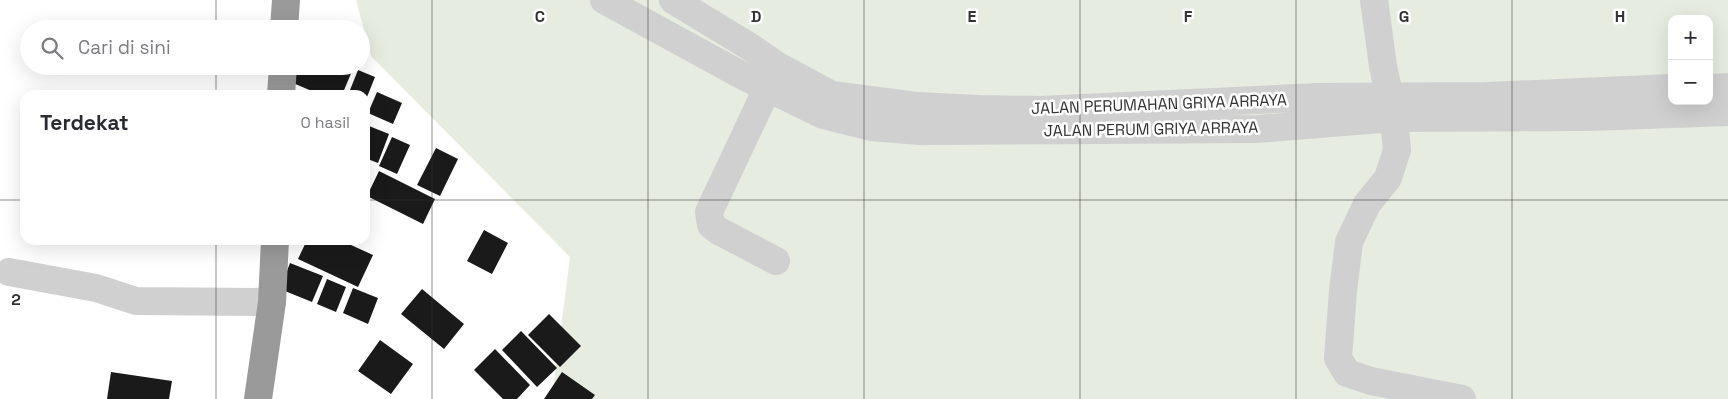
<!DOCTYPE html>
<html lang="id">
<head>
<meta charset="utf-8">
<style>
  body { margin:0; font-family:"Space Grotesk",sans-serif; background:#f2f2f3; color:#2b2b33 }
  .controls { position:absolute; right:15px; top:15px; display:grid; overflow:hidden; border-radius:10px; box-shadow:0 5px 20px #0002 }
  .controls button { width:45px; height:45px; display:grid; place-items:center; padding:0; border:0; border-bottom:1px solid #e1e1e2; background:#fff; color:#2b2b33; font:25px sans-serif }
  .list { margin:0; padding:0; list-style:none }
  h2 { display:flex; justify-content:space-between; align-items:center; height:65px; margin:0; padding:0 20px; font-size:21px }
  h2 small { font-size:16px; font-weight:400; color:#7c7c81 }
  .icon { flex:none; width:28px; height:28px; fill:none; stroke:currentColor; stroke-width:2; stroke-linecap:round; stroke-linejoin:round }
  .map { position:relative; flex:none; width:1728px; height:399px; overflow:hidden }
  .search { position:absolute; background:#fff; box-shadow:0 5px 20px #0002; left:20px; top:20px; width:350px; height:55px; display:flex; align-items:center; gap:12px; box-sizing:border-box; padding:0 18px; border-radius:28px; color:#7c7c81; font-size:19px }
  .panel { position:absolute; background:#fff; box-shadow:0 5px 20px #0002; left:20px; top:90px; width:350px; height:155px; border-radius:15px }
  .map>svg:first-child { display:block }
  .green { fill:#e6ecdf; fill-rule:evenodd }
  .building { fill:#1a1a1a }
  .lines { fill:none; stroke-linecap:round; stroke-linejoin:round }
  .street { stroke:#d0d0d0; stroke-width:28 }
  .highway { stroke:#9a9a9a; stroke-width:28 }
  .grid { fill:none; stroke:#333; stroke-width:1; stroke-opacity:0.55 }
  .labels { text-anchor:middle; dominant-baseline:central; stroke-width:5; stroke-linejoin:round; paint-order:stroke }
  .street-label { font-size:16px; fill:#333; stroke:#fff }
  .grid-label { font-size:16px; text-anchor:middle; font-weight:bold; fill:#333; stroke:#fff; stroke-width:5; stroke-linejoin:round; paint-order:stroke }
</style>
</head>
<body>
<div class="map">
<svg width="1728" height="399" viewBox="0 0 1728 399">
  <rect width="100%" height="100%" fill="#fff"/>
  <path class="green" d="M356,0h1372v399h-1176l18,-142 -199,-201zM1672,19h37v82h-37z"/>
  <path class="building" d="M300,66h42l10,5 -10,24h-21l-28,-12z
    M358,70l17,7 -10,25v-7h-17z
    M377,92l25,11 -9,21 -25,-11z
    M369,126l20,8 -11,29 -13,-5v-21z
    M392,137l18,8 -13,29 -18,-8z
    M436,148l22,11 -18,37 -23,-11z
    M379,171l56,28 -12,25 -56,-28z
    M484,230l24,13 -16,31 -25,-13z
    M307,240h33l33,15 -15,32 -60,-28z
    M290,263l33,13 -11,26 -32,-13z
    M327,279l19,8 -10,25 -19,-8z
    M353,288l25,10 -10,26 -25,-11z
    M422,289l42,35 -20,25 -43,-35z
    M549,314l32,32 -21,21 -32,-32z
    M521,331l36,37 -20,19 -35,-37z
    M380,340l33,24 -22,30 -33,-23z
    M495,349l35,36 -13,14h-14l-29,-29z
    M111,372l61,9 -3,18h-62z
    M562,372l33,23 -3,4h-48z"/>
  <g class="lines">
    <path class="street" d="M604,0l141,77 78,38 48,12 50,4 336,-2 137,-11 196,-1 138,-5
      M673,0l74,45 31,21 54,29 84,11 63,3 60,1 279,-13 169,-1 185,-8
      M1374,0l9,66 11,52 3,32 -9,28 -21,26 -18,38 -6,49 -5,67 9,15 24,8 91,18
      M775,72l-66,140 2,13 8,6 57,30
      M1709,88l19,-1
      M9,272l87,16 40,13 136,1"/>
    <path class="highway" d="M284,29l2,-29
      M281,95l2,-29
      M258,399l14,-97 3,-62"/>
  </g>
  <path class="grid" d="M216,0v29M432,0v399M648,0v399M864,0v399M1080,0v399M1296,0v399M1512,0v399M216,66v29M0,200h25M365,200h1363M216,240v159"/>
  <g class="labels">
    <g class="street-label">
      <text transform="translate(1159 104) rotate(-2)">JALAN PERUMAHAN GRIYA ARRAYA</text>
      <text transform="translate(1151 129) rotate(-1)">JALAN PERUM GRIYA ARRAYA</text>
    </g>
  </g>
  <g class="grid-label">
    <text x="540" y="22">C</text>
    <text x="756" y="22">D</text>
    <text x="972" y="22">E</text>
    <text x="1188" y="22">F</text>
    <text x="1404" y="22">G</text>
    <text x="1620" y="22">H</text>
    <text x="16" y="305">2</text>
  </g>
</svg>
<div class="controls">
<button>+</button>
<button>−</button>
</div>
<div class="search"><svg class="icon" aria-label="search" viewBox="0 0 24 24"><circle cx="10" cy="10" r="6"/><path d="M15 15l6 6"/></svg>Cari di sini</div>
<section class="panel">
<h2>Terdekat<small>0 hasil</small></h2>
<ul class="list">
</ul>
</section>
</div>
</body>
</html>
